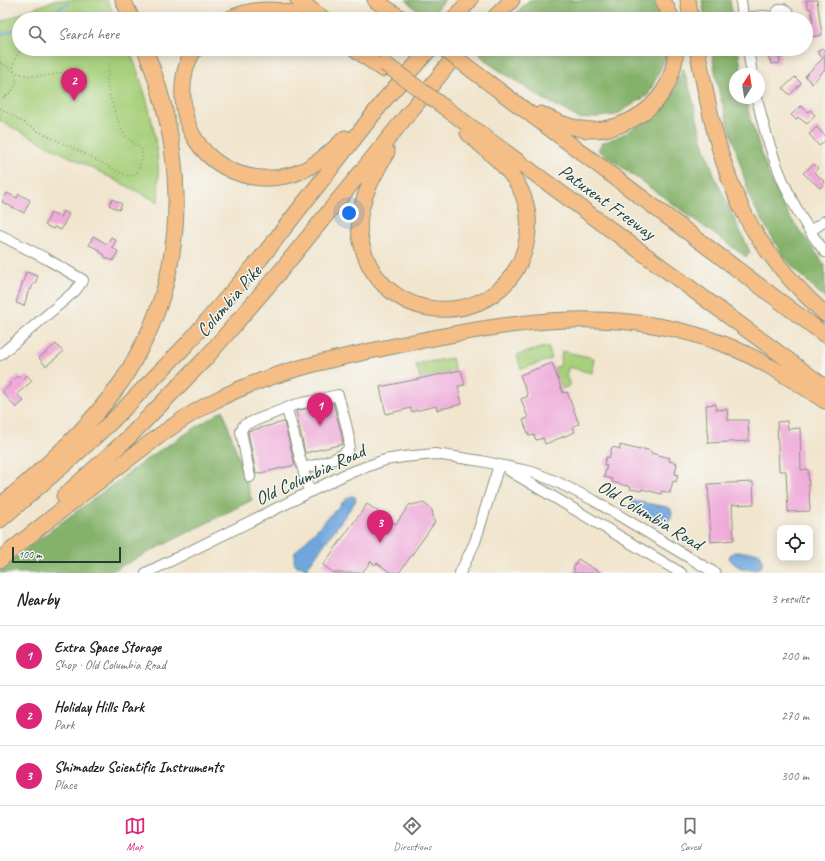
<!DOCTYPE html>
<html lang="en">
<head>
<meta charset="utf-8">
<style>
  body { margin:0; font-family:Caveat,sans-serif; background:#f6f6f6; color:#202124 }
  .controls { position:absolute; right:12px; bottom:12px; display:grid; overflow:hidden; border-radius:8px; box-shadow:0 2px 10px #0003 }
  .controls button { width:36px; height:36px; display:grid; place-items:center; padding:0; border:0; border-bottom:1px solid #e0e0e0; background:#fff; color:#202124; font:20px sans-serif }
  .compass { position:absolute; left:729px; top:68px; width:36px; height:36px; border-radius:50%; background:#fff; box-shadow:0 2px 10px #0003; rotate:12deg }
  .scale { position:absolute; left:12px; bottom:10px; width:109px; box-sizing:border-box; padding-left:4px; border:2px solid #1f3d34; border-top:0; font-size:11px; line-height:14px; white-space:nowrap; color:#1f3d34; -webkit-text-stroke:3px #f6f6f2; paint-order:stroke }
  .you { position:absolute; left:349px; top:213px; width:14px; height:14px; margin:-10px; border:3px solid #fff; border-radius:50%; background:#1a73e8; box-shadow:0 0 0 6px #1a73e833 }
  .badge { display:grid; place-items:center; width:26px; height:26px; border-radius:50%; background:#db2777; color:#fff; font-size:13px; font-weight:700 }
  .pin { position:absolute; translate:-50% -33px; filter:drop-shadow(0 1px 2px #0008) }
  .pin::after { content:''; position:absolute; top:21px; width:14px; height:12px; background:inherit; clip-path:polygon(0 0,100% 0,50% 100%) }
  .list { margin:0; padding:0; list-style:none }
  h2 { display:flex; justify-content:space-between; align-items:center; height:52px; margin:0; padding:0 16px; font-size:17px }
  h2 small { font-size:13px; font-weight:400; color:#757577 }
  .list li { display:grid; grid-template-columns:26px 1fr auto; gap:12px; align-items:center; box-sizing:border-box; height:60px; padding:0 16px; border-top:1px solid #e0e0e0 }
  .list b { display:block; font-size:15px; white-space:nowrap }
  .list p { margin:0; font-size:13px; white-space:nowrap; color:#757577 }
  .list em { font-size:13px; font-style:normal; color:#757577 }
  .icon { flex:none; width:22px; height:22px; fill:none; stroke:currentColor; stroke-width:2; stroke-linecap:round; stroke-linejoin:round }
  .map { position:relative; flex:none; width:825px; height:573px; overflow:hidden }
  .search { position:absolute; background:#fff; box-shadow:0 2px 10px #0003; left:12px; right:12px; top:12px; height:44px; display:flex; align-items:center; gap:10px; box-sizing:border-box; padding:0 14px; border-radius:22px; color:#757577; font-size:15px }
  .sheet { height:232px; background:#fff }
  nav { display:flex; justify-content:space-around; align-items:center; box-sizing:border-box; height:56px; border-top:1px solid #e0e0e0; background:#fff; font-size:11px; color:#757577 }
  nav a { display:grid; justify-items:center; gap:2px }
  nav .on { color:#db2777 }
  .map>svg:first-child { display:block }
  .green { fill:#a7d07b; stroke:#638658 }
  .forest { fill:#85b26b; stroke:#527850 }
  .water { fill:#6fa6dd; stroke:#477288 }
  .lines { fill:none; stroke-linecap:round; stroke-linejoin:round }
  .stream { stroke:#6fa6dd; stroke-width:2 }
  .building { fill:#efa9d9 }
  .minor-casing { stroke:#889180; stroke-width:12 }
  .highway-casing { stroke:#889180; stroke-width:17 }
  .path { stroke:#889180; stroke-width:1.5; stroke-dasharray:1 3; stroke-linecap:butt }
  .minor { stroke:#fff; stroke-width:10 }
  .highway { stroke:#f5be86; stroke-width:15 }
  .highway-bridge-casing { stroke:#889180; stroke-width:17; stroke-linecap:butt }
  .highway-bridge { stroke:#f5be86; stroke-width:15 }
  .labels { text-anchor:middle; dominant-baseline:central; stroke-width:3; stroke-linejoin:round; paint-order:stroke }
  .street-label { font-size:19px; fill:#1f3d34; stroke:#f6f6f2 }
</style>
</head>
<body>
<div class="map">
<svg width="825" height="573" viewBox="0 0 825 573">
  <rect width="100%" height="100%" fill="#f6f6f2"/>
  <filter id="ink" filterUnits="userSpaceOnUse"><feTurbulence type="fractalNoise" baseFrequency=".025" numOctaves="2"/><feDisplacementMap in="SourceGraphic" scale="8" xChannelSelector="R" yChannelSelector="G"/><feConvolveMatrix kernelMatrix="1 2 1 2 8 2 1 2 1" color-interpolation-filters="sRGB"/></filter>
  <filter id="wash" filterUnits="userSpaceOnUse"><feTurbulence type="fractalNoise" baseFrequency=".012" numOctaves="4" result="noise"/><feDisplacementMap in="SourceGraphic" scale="16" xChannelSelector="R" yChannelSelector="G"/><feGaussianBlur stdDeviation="0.9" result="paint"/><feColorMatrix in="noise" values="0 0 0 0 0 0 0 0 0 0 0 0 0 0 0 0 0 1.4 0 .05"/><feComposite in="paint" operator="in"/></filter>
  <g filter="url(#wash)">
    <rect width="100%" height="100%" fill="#f1e5cd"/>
    <path class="green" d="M55,0h52l9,19h-97v30h110c21,53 32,96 29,153l-158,-81v-99z
      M548,346l4,13 -31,10 -4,-14z
      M562,351l32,7 -2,15 -23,-6 -3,8 4,11 -9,3 -7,-21 6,-2z
      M452,358l3,13 -35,8 -4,-15z"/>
    <path class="forest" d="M406,0h39l-16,19h-3z
      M529,0h122l9,12 1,7h-150z
      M702,0h28l3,19h-28z
      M483,49h182l1,8 -18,38 -32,20 -36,4 -40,-22 -52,-34 -9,-9z
      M711,49h27l4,25h-7v24h11l4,20 19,58 20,40 36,49v34l-41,-41 -33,-57 -32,-109z
      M683,68l8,25 11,46 13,38 35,75 -4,5 -148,-107 4,-7c29,-10 59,-29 74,-58 3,-5 5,-12 7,-17z
      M223,410l29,90 -144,73h-108v-5l151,-112z"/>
    <path class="water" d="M351,496h3l2,2 -1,4 -48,66 -10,-2 -3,-4 1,-10 51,-53z
      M634,501l34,6 3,2 1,5 -1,5 -5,3 -20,-8 -13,-9 -1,-3z
      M734,552c8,1 19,-1 26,1l2,6v7c-11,7 -26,3 -33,-8l1,-3z"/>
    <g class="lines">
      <path class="stream" d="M38,19l30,-15
        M0,35l19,-7"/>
    </g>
    <g id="blocks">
      <path class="building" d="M806,0h11l5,35 -10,2 -2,-15h3l-2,-14 -3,1z
        M822,48l2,2 1,19 -13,15 -7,-8 18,-18 -6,-6z
        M767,49h13l1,9h-2l1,5 -9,1 -1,-4h-1z
        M795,77l6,6 -11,12 -7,-7z
        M801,106l7,6 2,-2 5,5 -8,9 -9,-7 -2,3 -5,-5z
        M817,127l8,9v5l-6,5 -10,-12z
        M814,164l4,4 -4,4 11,10 -5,6 -17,-15z
        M7,193l10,5 2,-4 11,6 -6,13 -22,-11z
        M112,199l10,5 -3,6 -10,-5z
        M63,211l6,3 -8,16 -7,-3 -1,2 -8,-4 6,-12 9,4z
        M93,236l14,8 4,-7 5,3 -4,8 6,3 -5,10 -9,-4 1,-2 -6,-3 1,-2 -11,-5z
        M26,272l12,4 -3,8h-2l-2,6 -2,-1 -5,17 -8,-3z
        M56,344l7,8 -17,14 -7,-8z
        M552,363l11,30 4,-1 12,32 -6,2 2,6 -30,12 -2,-6 -7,2 -2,-5 -5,1 -6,-16 5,-2 -7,-19 7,-3 -8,-21z
        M461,370l4,15 -7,1 4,18 -25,6 -1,-4 -25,6v-4l-25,6 -6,-27z
        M18,375l4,4 5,-4 5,6 -15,13 7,7 -8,7 -14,-16 8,-7 -1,-1z
        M333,403l8,29 2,12 -38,9 -9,-42z
        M716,404v6l11,-1 1,11h20l1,21 -41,2 -2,-38z
        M787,421l1,8 12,-1 1,42 7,-1 2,42 -22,1 -2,-41h-7l-2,-49z
        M284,422l11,43 -39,9 -8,-43z
        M620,445l20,5v-2l11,3v2l19,5 -1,3 8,2 -2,11 3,1 -2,7 -3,-1 -3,12 -8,-2 -1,3 -19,-5 -1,2 -11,-2 1,-2 -19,-5v-3l-8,-2 3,-12h-3l2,-8 3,1 3,-11 8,2z
        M753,482l1,22 -22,1 2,35 -23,2 -3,-58z
        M420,503l5,1 7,6 2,11 1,1 -36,51h-8l-14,-10 -2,2 -4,-4 -9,12h-28l-11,-8 44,-61 29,20 14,-20 2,1z
        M578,559l23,14h-28l2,-4 -2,-1z"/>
    </g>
  </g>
  <g filter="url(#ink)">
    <use href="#blocks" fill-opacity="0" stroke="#889180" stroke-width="1"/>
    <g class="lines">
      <defs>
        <path id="minor" d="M741,0l2,19
          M743,18l20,-2 13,1
          M778,19c-4,-5 0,-10 5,-10l5,4 -1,6
          M748,49l4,25
          M757,98c12,56 32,109 68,154
          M810,231l15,-10
          M0,235l45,23 38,22 -8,11 -75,64
          M287,409l22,83
          M510,471l171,102
          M250,477l-9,-46 3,-6 50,-20 44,-10c2,9 15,47 10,54 -5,10 -35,17 -45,19
          M146,573l200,-99 39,-14 18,-3 32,-3 46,7 51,11 23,9 40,20 120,72
          M460,573l15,-31 24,-77"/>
        <path id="highway" d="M123,0l9,19
          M298,0l26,19
          M375,0l27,19
          M663,0l9,19
          M688,0l3,19
          M229,19c24,-12 52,-12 77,0
          M454,19l16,-19
          M493,19l19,-19
          M195,49c-10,14 -13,33 -12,49 2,62 66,97 121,72 16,-8 29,-20 41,-32
          M355,49l27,20
          M697,49c11,56 22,115 48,166 20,38 48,70 80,99
          M485,80l340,255
          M444,107l381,280
          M541,114c13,7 25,12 40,15 32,5 69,-13 85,-42 6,-11 9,-25 10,-38
          M387,152c-11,20 -24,41 -27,64 -2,11 0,23 3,33 24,81 140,80 162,-1 6,-22 4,-45 -8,-65 -12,-19 -32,-34 -49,-50
          M64,496l64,-58 77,-79 74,-86 182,-224
          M0,506c44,-38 88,-77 122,-125 8,-12 15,-26 22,-39 46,-94 39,-198 1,-293
          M0,520l72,-62 40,-37 75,-77 74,-86 125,-160 44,-49
          M0,560c37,-32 76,-61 114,-90 33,-25 65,-51 102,-70 57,-29 120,-42 183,-55 111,-23 217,-43 327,0 35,14 68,35 99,56"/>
      </defs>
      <use href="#minor" class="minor-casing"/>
      <use href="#highway" class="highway-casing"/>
      <path class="path" d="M22,49c-6,6 -10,13 -8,22 18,10 39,3 58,0
        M0,63l14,8c6,15 -2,22 -14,29
        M0,108l34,21 59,29 30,16 6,2 7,-1 7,-19 -2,-7 -16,-13 -5,-9 -12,-36 -1,-10 3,-19 -2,-13"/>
      <use href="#minor" class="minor"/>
      <use href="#highway" class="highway"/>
      <defs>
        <path id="highway-bridge" d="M444,49l41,31
          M385,64l59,43"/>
      </defs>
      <use href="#highway-bridge" class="highway-bridge-casing"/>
      <use href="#highway-bridge" class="highway-bridge"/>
    </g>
  </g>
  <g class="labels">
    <g class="street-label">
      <text transform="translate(607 202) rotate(36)">Patuxent Freeway</text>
      <text transform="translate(229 301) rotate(-49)">Columbia Pike</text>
      <text transform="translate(310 475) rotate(-25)">Old Columbia Road</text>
      <text transform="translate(650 515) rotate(31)">Old Columbia Road</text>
    </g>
  </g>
</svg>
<div class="controls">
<button><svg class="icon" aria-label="locate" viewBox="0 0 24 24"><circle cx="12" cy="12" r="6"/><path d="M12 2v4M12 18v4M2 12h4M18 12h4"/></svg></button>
</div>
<svg class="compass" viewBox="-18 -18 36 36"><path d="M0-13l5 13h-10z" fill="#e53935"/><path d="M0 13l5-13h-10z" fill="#757577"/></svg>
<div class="scale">100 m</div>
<div class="you"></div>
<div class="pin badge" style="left:320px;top:426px">1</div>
<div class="pin badge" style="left:74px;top:101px">2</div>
<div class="pin badge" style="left:380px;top:543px">3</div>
<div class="search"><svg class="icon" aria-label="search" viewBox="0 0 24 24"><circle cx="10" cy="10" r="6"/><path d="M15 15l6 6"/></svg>Search here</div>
</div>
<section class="sheet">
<h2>Nearby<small>3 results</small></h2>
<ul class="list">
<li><span class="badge">1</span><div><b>Extra Space Storage</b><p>Shop · Old Columbia Road</p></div><em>200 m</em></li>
<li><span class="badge">2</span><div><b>Holiday Hills Park</b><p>Park</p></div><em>270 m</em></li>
<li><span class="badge">3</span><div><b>Shimadzu Scientific Instruments</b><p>Place</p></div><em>300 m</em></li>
</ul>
</section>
<nav>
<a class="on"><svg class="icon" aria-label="map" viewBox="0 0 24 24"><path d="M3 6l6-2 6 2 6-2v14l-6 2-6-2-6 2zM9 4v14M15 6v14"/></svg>Map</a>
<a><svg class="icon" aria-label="directions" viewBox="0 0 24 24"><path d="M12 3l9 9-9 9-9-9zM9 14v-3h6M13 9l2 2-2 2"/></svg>Directions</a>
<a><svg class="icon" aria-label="saved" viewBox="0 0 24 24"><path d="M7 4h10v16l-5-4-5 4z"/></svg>Saved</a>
</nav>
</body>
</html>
